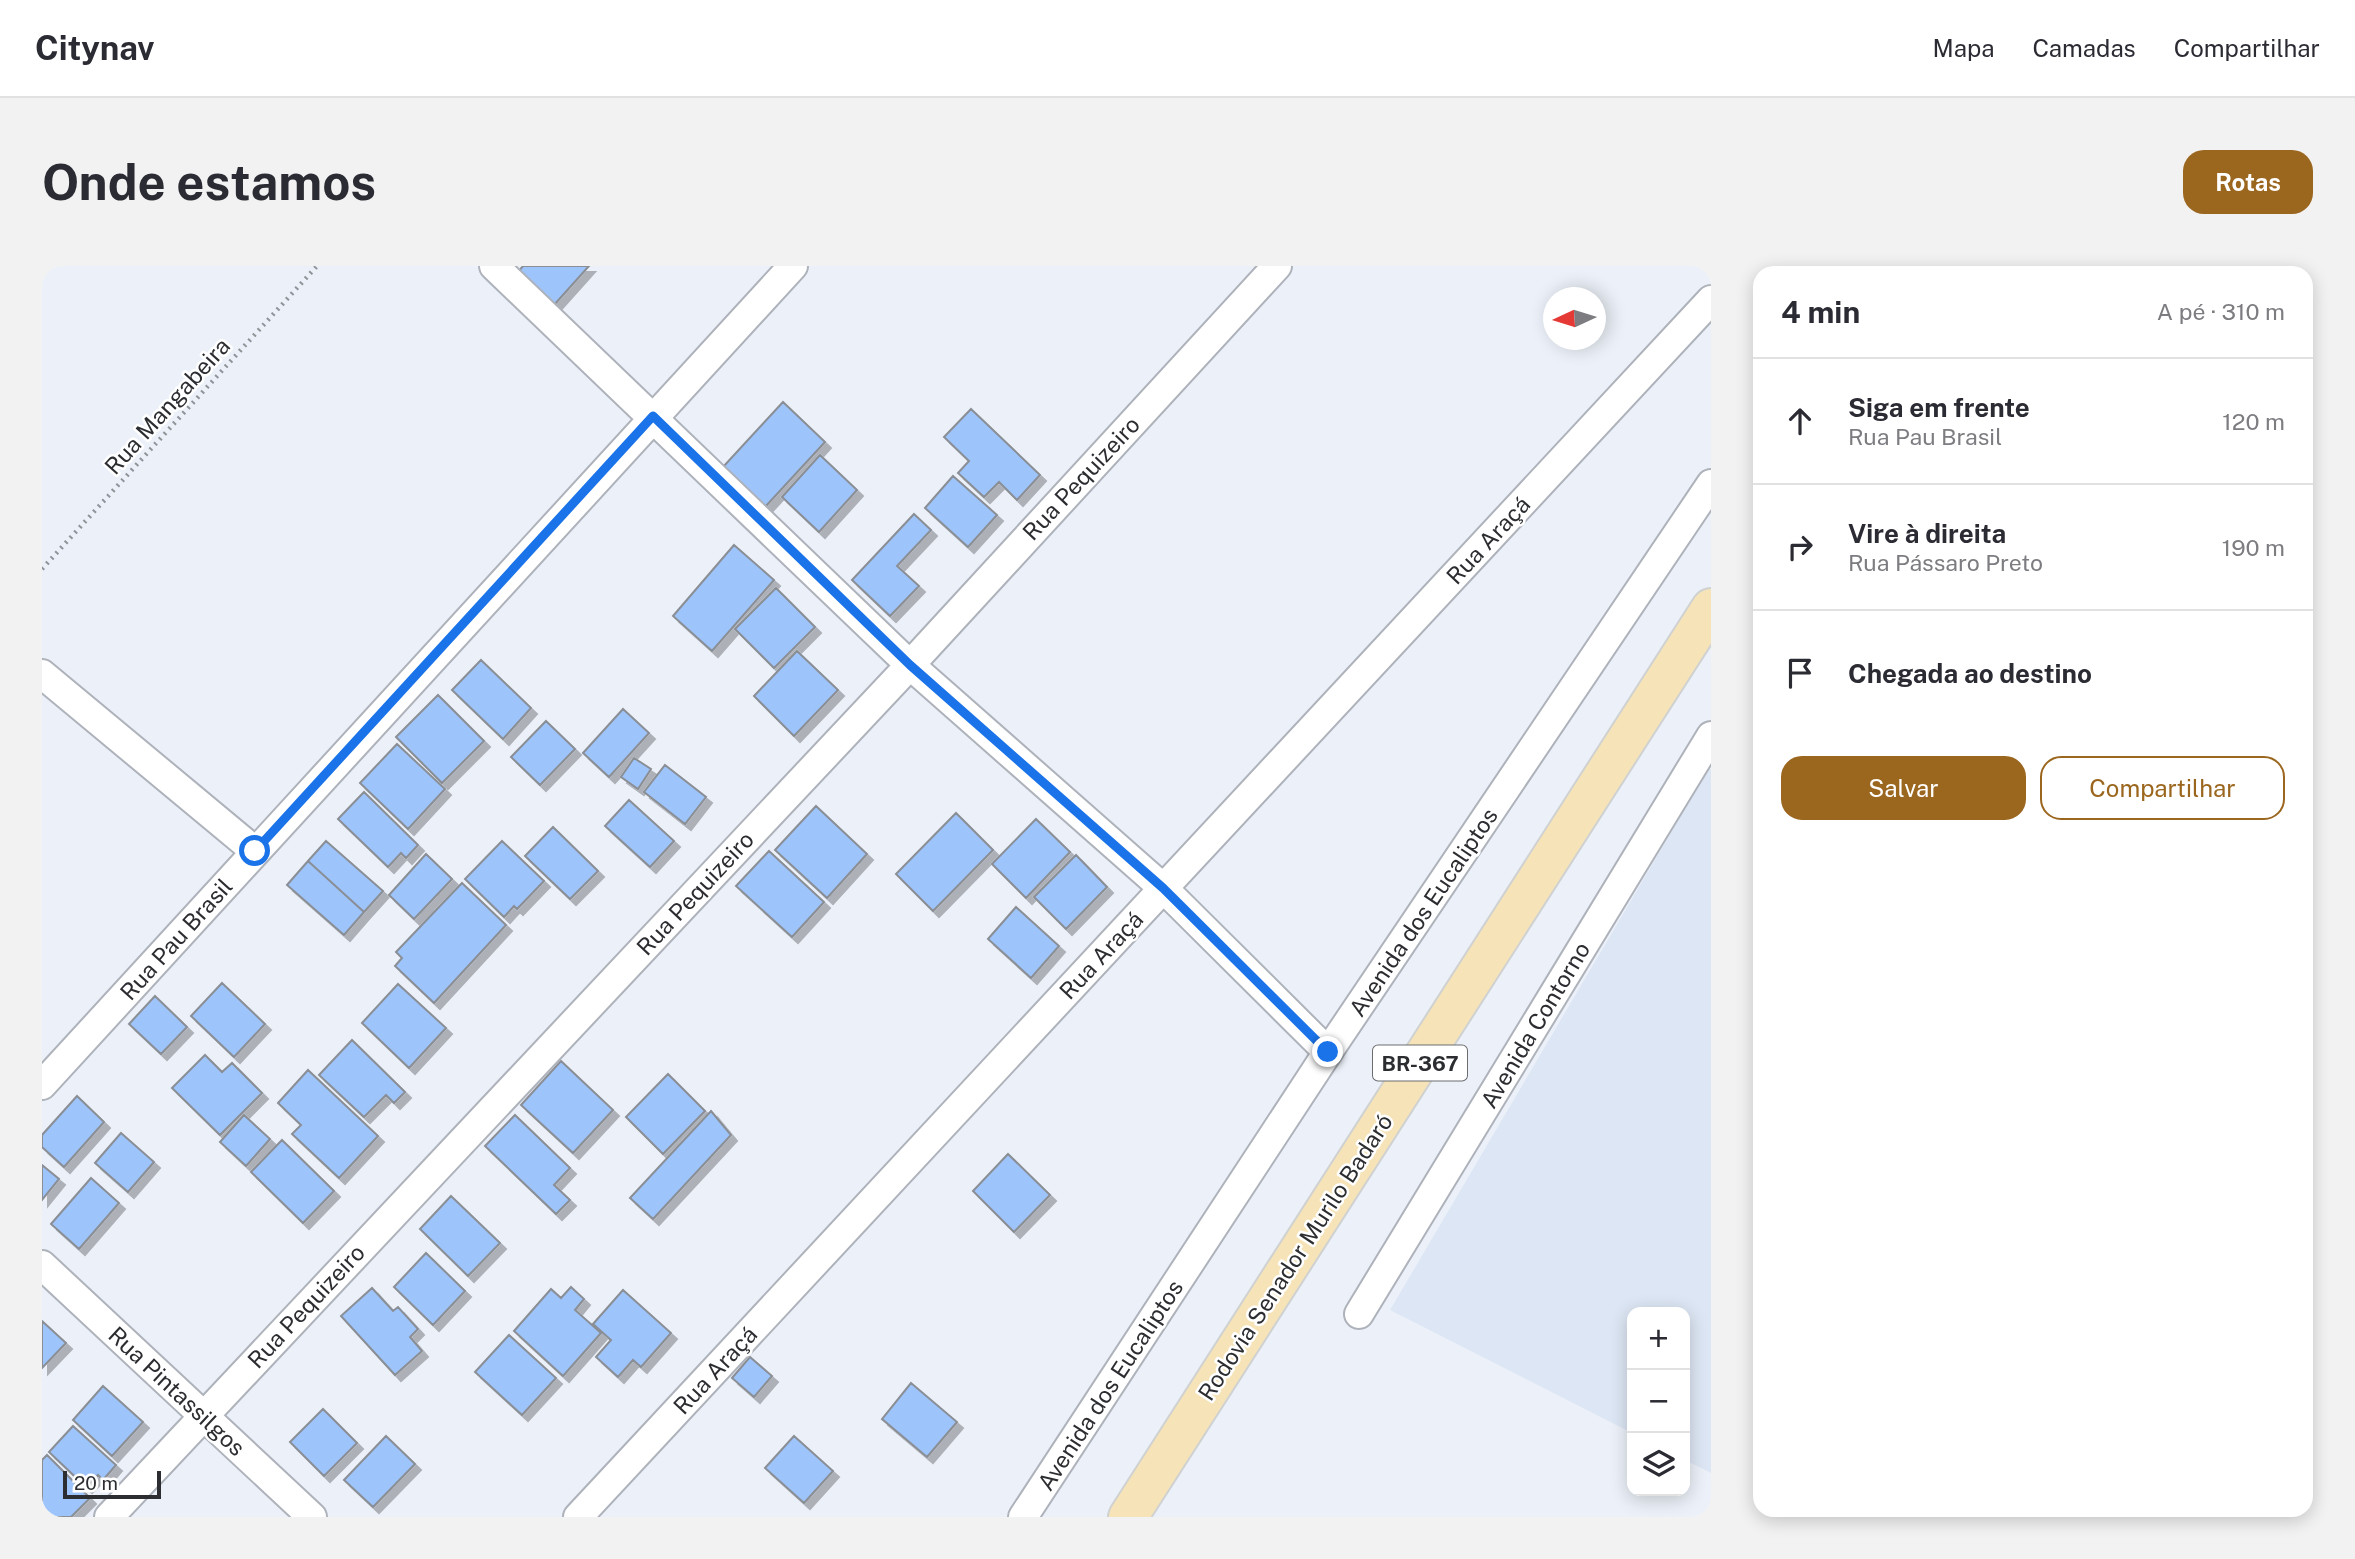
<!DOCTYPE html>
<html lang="pt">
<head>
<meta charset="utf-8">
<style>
  body { margin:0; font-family:"Public Sans",sans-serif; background:#f2f2f3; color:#2b2b33 }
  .controls { position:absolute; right:21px; bottom:21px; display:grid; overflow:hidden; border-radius:14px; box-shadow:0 4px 18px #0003 }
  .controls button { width:63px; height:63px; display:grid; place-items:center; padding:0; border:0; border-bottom:2px solid #e1e1e2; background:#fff; color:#2b2b33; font:35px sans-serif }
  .compass { position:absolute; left:1501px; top:21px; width:63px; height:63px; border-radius:50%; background:#fff; box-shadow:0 4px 18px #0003; rotate:266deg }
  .scale { position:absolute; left:21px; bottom:18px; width:98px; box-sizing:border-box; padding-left:7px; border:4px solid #2b2d30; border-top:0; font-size:19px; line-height:24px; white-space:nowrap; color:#2b2d30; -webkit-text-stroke:5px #fff; paint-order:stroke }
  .stop { position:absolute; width:21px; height:21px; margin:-16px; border:5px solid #1a73e8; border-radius:50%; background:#fff }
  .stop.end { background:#1a73e8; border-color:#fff; box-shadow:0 2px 7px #0008 }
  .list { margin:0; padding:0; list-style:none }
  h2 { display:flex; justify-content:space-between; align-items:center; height:91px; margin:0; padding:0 28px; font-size:30px }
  h2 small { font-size:23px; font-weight:400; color:#7c7c81 }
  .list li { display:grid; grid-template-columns:46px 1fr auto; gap:21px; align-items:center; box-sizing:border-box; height:126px; padding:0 28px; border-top:2px solid #e1e1e2 }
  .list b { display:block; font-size:26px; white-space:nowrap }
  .list p { margin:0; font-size:23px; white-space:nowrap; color:#7c7c81 }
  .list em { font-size:23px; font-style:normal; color:#7c7c81 }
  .actions { display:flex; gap:14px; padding:21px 28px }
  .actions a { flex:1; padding:16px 0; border:2px solid #9b661e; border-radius:21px; text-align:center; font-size:24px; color:#9b661e }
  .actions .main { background:#9b661e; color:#fff }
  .icon { flex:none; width:38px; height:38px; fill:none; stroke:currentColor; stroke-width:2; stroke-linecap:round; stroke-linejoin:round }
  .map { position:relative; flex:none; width:1669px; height:1251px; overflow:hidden; border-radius:21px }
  header { display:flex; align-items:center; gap:42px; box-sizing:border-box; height:98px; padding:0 35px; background:#fff; border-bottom:2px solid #e1e1e2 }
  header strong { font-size:33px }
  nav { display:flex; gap:38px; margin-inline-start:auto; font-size:24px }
  .intro { display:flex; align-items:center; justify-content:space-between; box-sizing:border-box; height:168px; padding:0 42px }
  h1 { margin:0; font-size:49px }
  .button { padding:18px 32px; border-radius:21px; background:#9b661e; color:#fff; font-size:24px; font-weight:700 }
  main { display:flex; gap:42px; padding:0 42px }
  aside { flex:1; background:#fff; border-radius:21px; box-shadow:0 4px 18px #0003 }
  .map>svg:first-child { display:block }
  .built { fill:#dde6f4 }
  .building { fill:#9ec4fc; stroke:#8a8e95; stroke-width:2; filter:url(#shadow) }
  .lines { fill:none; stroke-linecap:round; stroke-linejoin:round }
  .street-casing { stroke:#aeb2ba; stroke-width:32 }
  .primary-casing { stroke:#d0d1d1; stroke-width:42 }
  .path { stroke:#909499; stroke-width:4.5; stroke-dasharray:2 5; stroke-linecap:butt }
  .street { stroke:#fff; stroke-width:28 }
  .primary { stroke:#f6e4b8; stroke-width:38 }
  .route { stroke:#1a73e8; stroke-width:9 }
  .labels { text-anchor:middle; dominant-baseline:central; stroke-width:5; stroke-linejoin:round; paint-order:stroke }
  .shield { fill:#fff; stroke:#6b6c6e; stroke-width:2 }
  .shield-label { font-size:21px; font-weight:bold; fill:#2b2d30 }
  .street-label { font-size:23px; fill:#2b2d30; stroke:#fff }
</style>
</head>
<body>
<header>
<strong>Citynav</strong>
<nav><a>Mapa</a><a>Camadas</a><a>Compartilhar</a></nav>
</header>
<div class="intro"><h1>Onde estamos</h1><a class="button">Rotas</a></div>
<main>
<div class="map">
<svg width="1669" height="1251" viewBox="0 0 1669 1251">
  <defs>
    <filter id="shadow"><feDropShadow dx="6" dy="6" stdDeviation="0" flood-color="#0004"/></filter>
  </defs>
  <rect width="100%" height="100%" fill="#ecf1f9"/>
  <path class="built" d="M1667,502l2,2v703l-26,-13v-148h-53v121l-242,-123z"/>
  <path class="building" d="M481,0h66l-35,39 -36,-33z
    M741,136l42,40 -60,65 -42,-40z
    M929,143l69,66 -23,25 -18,-18 -15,15 -26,-24 11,-12 -25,-24z
    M778,189l37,35 -38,42 -37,-35z
    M911,210l44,39 -29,32 -43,-39z
    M872,248l17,16 -34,36 22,20 -29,30 -38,-36z
    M692,279l40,35 -62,71 -39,-35z
    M734,322l39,39 -41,41 -39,-39z
    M755,385l41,39 -44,46 -40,-40z
    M439,394l50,48 -28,31 -51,-49z
    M396,429l46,46 -42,42 -46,-46z
    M581,443l26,24 -40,44 -26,-24z
    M504,455l29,28 -35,36 -29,-28z
    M355,478l48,45 -37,40 -48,-46z
    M592,492l17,11 -13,20 -17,-12z
    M623,499l41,32 -21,27 -41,-32z
    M322,526l54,53 -12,13 -5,-5 -13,14 -50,-48z
    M587,534l45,41 -24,26 -45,-41z
    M774,540l51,48 -40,44 -52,-48z
    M914,547l37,37 -60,61 -37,-37z
    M994,553l34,33 -44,46 -34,-34z
    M511,561l45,44 -28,28 -45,-43z
    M284,575l57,50 -19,21 -56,-51z
    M460,575l42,40 -27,28 -3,-3 -10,11 -39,-38z
    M727,585l55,51 -32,35 -56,-51z
    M384,588l26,25 -38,40 -25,-24z
    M1034,589l31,32 -41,42 -32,-32z
    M266,595l56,51 -20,23 -57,-50z
    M420,617l44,42 -72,78 -39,-37 7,-8 -6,-6z
    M974,641l43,39 -28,32 -43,-39z
    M180,717l43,41 -31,33 -43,-41z
    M356,718l48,44 -37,40 -47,-45z
    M113,730l32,31 -26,27 -32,-30z
    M310,774l53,52 -11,11 -8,-8 -22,22 -45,-42z
    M163,789l17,17 10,-9 30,30 -42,42 -48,-47z
    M519,795l52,49 -40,43 -52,-48z
    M266,804l70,66 -39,42 -47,-44 9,-9 -23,-22z
    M626,808l37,37 -42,43 -37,-37z
    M35,830l27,26 -40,45 -22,-20v-12z
    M669,845l20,24 -78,84 -23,-21z
    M202,849l26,24 -24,27 -26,-24z
    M473,849l55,53 -16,17 16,15 -14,14 -71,-68z
    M79,867l33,29 -26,30 -33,-29z
    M240,874l52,51 -31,32 -52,-51z
    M966,888l42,41 -36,37 -41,-41z
    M0,899l17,14 -17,21z
    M49,912l28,25 -40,46 -28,-25z
    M409,930l49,47 -32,33 -48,-47z
    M384,987l39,38 -32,34 -39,-38z
    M529,1021l13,12 -9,11 26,23 -38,43 -49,-45 37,-42 10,9z
    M330,1022l21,23 5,-4 20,22 -8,8 12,14 -27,24 -54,-59z
    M581,1024l48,43 -30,34 -8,-7 -15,17 -22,-20 15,-17 -18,-16z
    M0,1055l24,22 -24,25z
    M467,1069l47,43 -34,37 -47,-43z
    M708,1091l22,19 -18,21 -22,-19z
    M869,1117l46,39 -30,35 -45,-38z
    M61,1120l40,36 -31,34 -39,-36z
    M281,1143l34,34 -33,33 -34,-34z
    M31,1160l43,39 -13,15 -5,-5 -12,12 -37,-35z
    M344,1170l29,28 -42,43 -29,-27z
    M752,1170l39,35 -29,32 -39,-35z
    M5,1189l43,43 -19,19h-26l-3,-3v-54z"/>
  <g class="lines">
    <defs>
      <path id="street" d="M452,0l416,399 253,223 165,164
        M0,408l213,177
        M0,819l751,-819
        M0,999l270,252
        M1317,1048l352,-578
        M67,1251l801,-852 367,-399
        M536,1251l1133,-1217
        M981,1251l305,-465 383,-568"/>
      <path id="primary" d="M1086,1251l583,-909"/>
    </defs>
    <use href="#street" class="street-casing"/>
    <use href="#primary" class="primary-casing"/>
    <path class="path" d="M0,303l275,-303"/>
    <use href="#street" class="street"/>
    <use href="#primary" class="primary"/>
  </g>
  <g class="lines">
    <path class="route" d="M213,585l398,-435 257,249 253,223 165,164"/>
  </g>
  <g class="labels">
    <rect class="shield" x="1331" y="779.5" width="94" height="35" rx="5"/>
    <g class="shield-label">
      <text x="1378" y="797">BR-367</text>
    </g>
    <g class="street-label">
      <text transform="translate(125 140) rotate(-48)">Rua Mangabeira</text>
      <text transform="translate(1039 212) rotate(-47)">Rua Pequizeiro</text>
      <text transform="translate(1446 274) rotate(-47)">Rua Araçá</text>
      <text transform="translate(653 627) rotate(-47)">Rua Pequizeiro</text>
      <text transform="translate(1381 646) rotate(-56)">Avenida dos Eucaliptos</text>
      <text transform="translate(134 673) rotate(-48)">Rua Pau Brasil</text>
      <text transform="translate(1059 689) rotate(-47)">Rua Araçá</text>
      <text transform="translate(1493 759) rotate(-59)">Avenida Contorno</text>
      <text transform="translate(1253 991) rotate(-57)">Rodovia Senador Murilo Badaró</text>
      <text transform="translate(264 1040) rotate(-47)">Rua Pequizeiro</text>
      <text transform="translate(673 1104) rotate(-47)">Rua Araçá</text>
      <text transform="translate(1068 1119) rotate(-57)">Avenida dos Eucaliptos</text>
      <text transform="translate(135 1125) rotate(43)">Rua Pintassilgos</text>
    </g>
  </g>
</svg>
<div class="controls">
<button>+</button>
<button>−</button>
<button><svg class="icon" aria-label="layers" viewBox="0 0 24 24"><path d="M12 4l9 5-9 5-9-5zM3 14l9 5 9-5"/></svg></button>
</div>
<svg class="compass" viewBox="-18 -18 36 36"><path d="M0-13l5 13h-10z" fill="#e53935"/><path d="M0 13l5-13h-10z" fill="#7c7c81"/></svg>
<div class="scale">20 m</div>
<div class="stop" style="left:213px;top:585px"></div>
<div class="stop end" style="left:1286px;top:786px"></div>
</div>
<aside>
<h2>4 min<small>A pé · 310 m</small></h2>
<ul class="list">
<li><svg class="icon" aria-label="ahead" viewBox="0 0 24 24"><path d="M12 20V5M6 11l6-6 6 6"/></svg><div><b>Siga em frente</b><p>Rua Pau Brasil</p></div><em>120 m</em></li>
<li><svg class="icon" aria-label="right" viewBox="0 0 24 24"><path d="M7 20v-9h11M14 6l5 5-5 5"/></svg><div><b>Vire à direita</b><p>Rua Pássaro Preto</p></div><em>190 m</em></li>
<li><svg class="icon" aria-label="arrive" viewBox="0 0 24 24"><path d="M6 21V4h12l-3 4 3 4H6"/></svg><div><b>Chegada ao destino</b></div></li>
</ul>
<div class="actions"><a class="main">Salvar</a><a>Compartilhar</a></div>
</aside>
</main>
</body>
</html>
